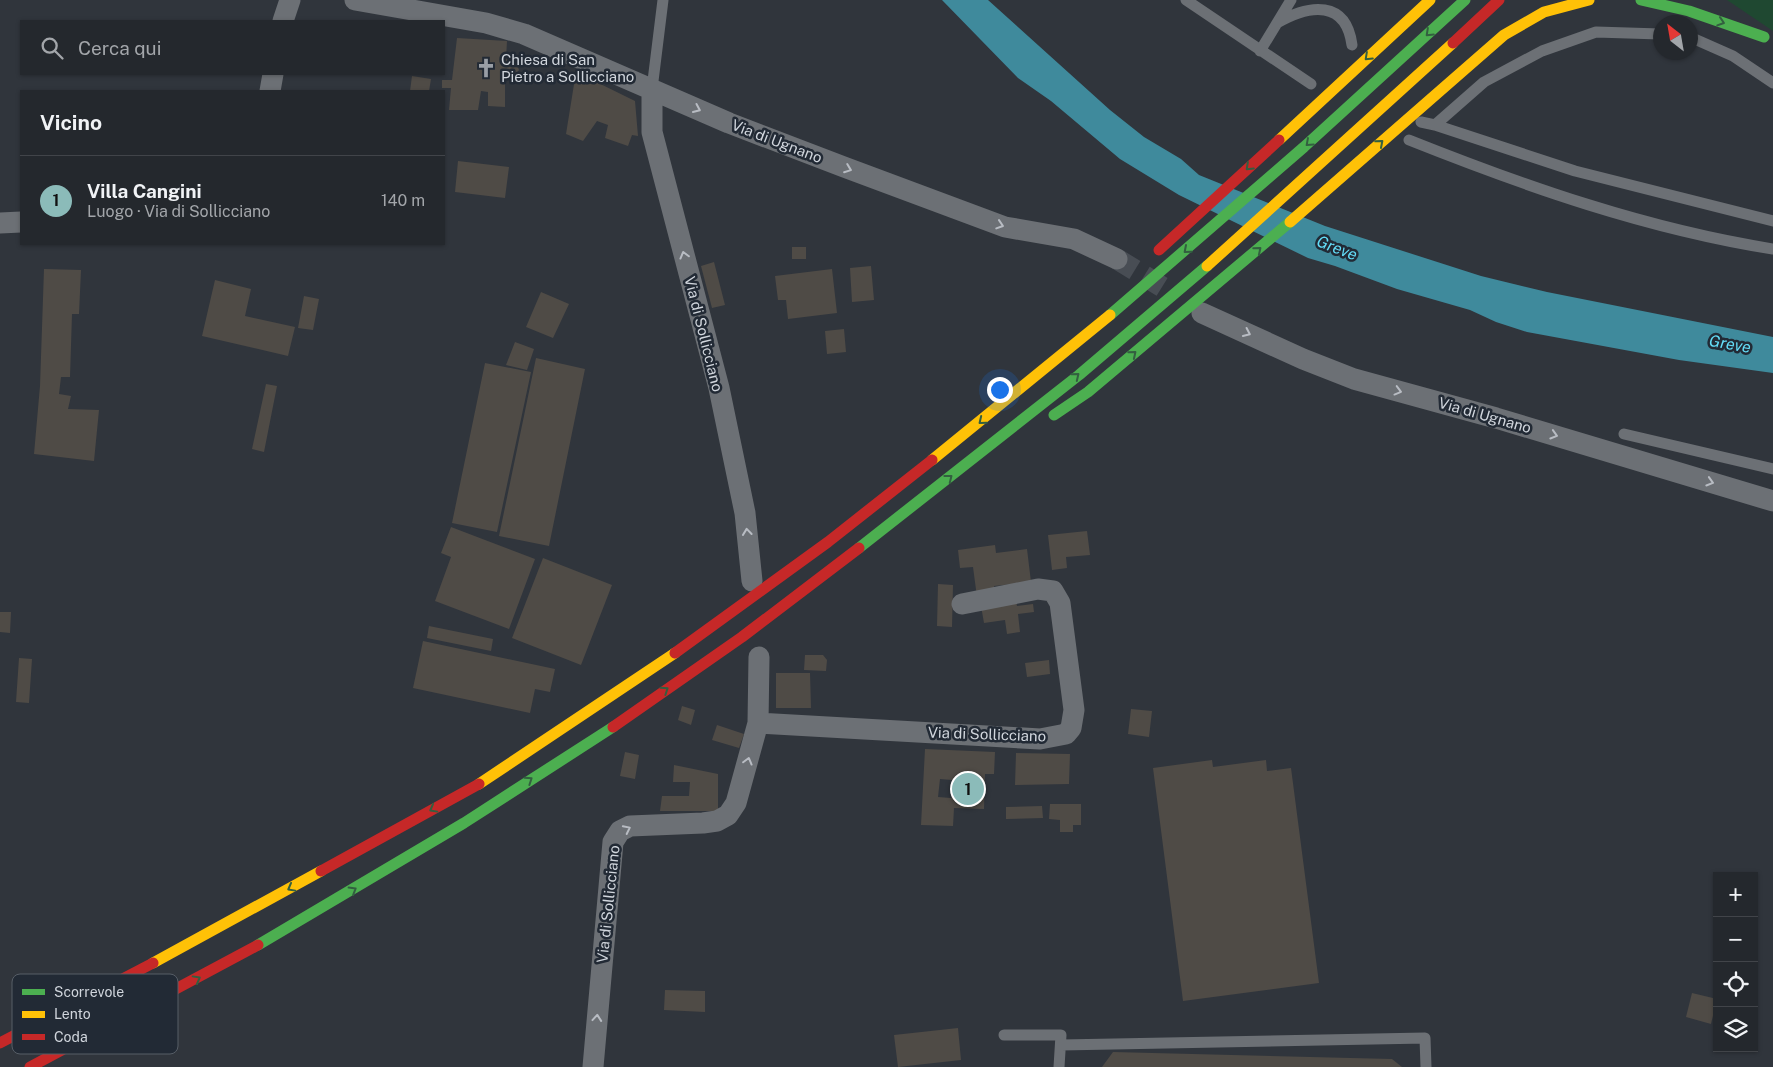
<!DOCTYPE html>
<html lang="it">
<head>
<meta charset="utf-8">
<style>
  body { margin:0; font-family:"Public Sans",sans-serif; background:#2c3035; color:#f1f3f6 }
  .controls { position:absolute; right:15px; bottom:15px; display:grid; overflow:hidden; border-radius:0px; box-shadow:0 1px 4px #0004 }
  .controls button { width:45px; height:45px; display:grid; place-items:center; padding:0; border:0; border-bottom:1px solid #414449; background:#24282d; color:#f1f3f6; font:25px sans-serif }
  .compass { position:absolute; left:1653px; top:15px; width:45px; height:45px; border-radius:50%; background:#24282d; box-shadow:0 1px 4px #0004; rotate:329deg }
  .you { position:absolute; left:999px; top:389px; width:18px; height:18px; margin:-12px; border:4px solid #fff; border-radius:50%; background:#1a73e8; box-shadow:0 0 0 8px #1a73e833 }
  .badge { display:grid; place-items:center; width:32px; height:32px; border-radius:50%; background:#8bbbb9; color:#111; font-size:16px; font-weight:700 }
  .pin { position:absolute; translate:-50% -50%; border:2px solid #fff; box-shadow:0 1px 5px #0006 }
  .list { margin:0; padding:0; list-style:none }
  h2 { display:flex; justify-content:space-between; align-items:center; height:65px; margin:0; padding:0 20px; font-size:21px }
  h2 small { font-size:16px; font-weight:400; color:#a3a6aa }
  .list li { display:grid; grid-template-columns:32px 1fr auto; gap:15px; align-items:center; box-sizing:border-box; height:90px; padding:0 20px; border-top:1px solid #414449 }
  .list b { display:block; font-size:19px; white-space:nowrap }
  .list p { margin:0; font-size:16px; white-space:nowrap; color:#a3a6aa }
  .list em { font-size:16px; font-style:normal; color:#a3a6aa }
  .icon { flex:none; width:28px; height:28px; fill:none; stroke:currentColor; stroke-width:2; stroke-linecap:round; stroke-linejoin:round }
  .map { position:relative; flex:none; width:1773px; height:1067px; overflow:hidden }
  .search { position:absolute; background:#24282d; box-shadow:0 1px 4px #0004; left:20px; top:20px; width:425px; height:55px; display:flex; align-items:center; gap:12px; box-sizing:border-box; padding:0 18px; border-radius:0px; color:#a3a6aa; font-size:19px }
  .panel { position:absolute; background:#24282d; box-shadow:0 1px 4px #0004; left:20px; top:90px; width:425px; height:155px; border-radius:0px }
  .map>svg:first-child { display:block }
  .green { fill:#1f4831 }
  .water { fill:#3f8a9c }
  .building { fill:#4f4b46; fill-rule:evenodd }
  .lines { fill:none; stroke-linecap:round; stroke-linejoin:round }
  .street-tunnel { stroke:#484d54; stroke-width:21; stroke-dasharray:21 11; stroke-linecap:butt }
  .lane { stroke:#6c7075; stroke-width:11 }
  .street { stroke:#6c7075; stroke-width:21 }
  .fast { stroke:#4caf50; stroke-width:11 }
  .slow { stroke:#ffc107; stroke-width:11 }
  .jam { stroke:#c62828; stroke-width:11 }
  .oneway { stroke:#335f40 }
  .oneway2 { stroke:#b8bcc3 }
  .labels { text-anchor:middle; dominant-baseline:central; stroke-width:5; stroke-linejoin:round; paint-order:stroke }
  .poi-label { font-size:15px; fill:#d1d6dd; stroke:#222a35; text-anchor:start }
  .street-label { font-size:15px; fill:#d1d6dd; stroke:#222a35 }
  .water-label { font-size:16px; font-style:italic; fill:#64ddf8; stroke:#222a35 }
  .key { fill:#222a35; stroke:#575e67; stroke-width:1 }
  .key-label { font-size:14px; fill:#d1d6dd }
</style>
</head>
<body>
<div class="map">
<svg width="1773" height="1067" viewBox="0 0 1773 1067">
  <rect width="100%" height="100%" fill="#30353c"/>
  <path class="green" d="M1727,0h46v31z"/>
  <path class="water" d="M942,0h46l122,110 34,27 37,22 18,16 126,51 156,50 66,16 226,45v36l-94,-13 -152,-28 -31,-10 -26,-12 -73,-21 -62,-23 -27,-8 -129,-63 -59,-36 -69,-58 -33,-23z"/>
  <path class="building" d="M457,38l50,3 -1,18 10,3 3,8 -4,5 -10,3v29l-17,-1v-14l-7,-1 -3,19h-29l2,-22h-9v-8h10z
    M576,72l59,29 3,35 -6,-1 -4,11 -23,-8 3,-13 -11,-4 -14,20 -17,-7z
    M412,76l19,3 -2,12h-19z
    M458,161l51,6 -4,31 -50,-6z
    M792,247h14v12h-14z
    M714,262l11,43 -13,3 -11,-42z
    M871,266l3,34 -22,2 -2,-34z
    M44,269l37,1 -2,44h-7l-2,63h-9l-2,17 12,2 -3,13 31,1 -5,51 -60,-7 6,-68z
    M832,269l5,44 -49,6 -2,-19h-8l-3,-24z
    M215,280l36,9 -6,27 50,11 -7,29 -86,-20z
    M541,292l28,12 -16,34 -27,-11z
    M304,296l15,3 -6,31 -15,-2z
    M844,329l2,23 -19,2 -2,-23z
    M515,342l19,7 -7,21 -21,-5z
    M536,358l49,11 -36,177 -50,-10z
    M485,363l46,9 -34,160 -45,-9z
    M266,384l11,2 -13,66 -12,-3z
    M451,527l84,32 -26,70 -74,-28 16,-44 -10,-4z
    M1087,531l3,24 -24,2 1,11 -15,2 -4,-35z
    M995,545l1,8 31,-4 4,33 -37,4 1,8 -18,3 -4,-30 -13,1 -2,-18z
    M543,558l69,27 -31,80 -69,-27z
    M938,584l15,1 -1,42 -15,-1z
    M1016,601l1,5 16,-2 1,8 -16,2 2,18 -13,2 -2,-14 -21,3 -3,-17z
    M0,612h11l-1,21 -10,-1z
    M429,626l64,13 -2,12 -64,-13z
    M423,641l132,28 -5,23 -15,-3 -5,24 -117,-25z
    M805,655h18l4,5 -1,11 -22,-1z
    M19,658l13,1 -3,44 -13,-1z
    M1049,660l1,14 -23,3 -2,-14z
    M776,673h34l1,35h-35z
    M682,706l13,4 -4,15 -13,-5z
    M1131,709l21,2 -3,26 -21,-3z
    M717,725l27,9 -5,14 -27,-8z
    M925,749l70,3 -1,22h-9l-1,35 -30,-1 -1,18 -32,-1zM940,779l12,1 -1,18 -13,-1z
    M625,752l14,3 -4,24 -15,-3z
    M1016,753l54,1 -1,30 -54,1z
    M1212,760l1,7 53,-7 1,11 24,-3 28,215 -136,18 -30,-233z
    M674,765l44,9v37h-58l2,-15h27l1,-14h-17z
    M1050,804h31v21h-8v7h-13v-12l-11,-1z
    M1042,806l1,12 -37,1v-12z
    M665,990l40,1v21l-41,-2z
    M1692,993l25,6 -6,25 -25,-7z
    M958,1028l3,32 -63,7 -4,-32z
    M1113,1052l279,7 10,8h-300z"/>
  <g class="lines">
    <path class="street-tunnel" d="M1117,259l47,29"/>
    <path class="lane" d="M1186,0l125,84
      M1277,23c33,-19 69,-23 75,22
      M1690,37l43,19 40,27
      M1260,51l31,-51
      M652,89l11,-89
      M1421,122l14,3 140,46 198,50
      M1435,125l49,-43 58,-31 54,-19 64,2
      M1409,140c118,47 238,89 364,109
      M1624,434l149,35
      M1004,1035h57l-2,32
      M1061,1045l364,-7 1,29"/>
    <path class="street" d="M355,0l131,23 38,11 205,89 115,44 161,60 69,12 43,20
      M283,21l7,-21
      M652,89v43l67,256 26,125 7,68
      M270,91l3,-17
      M0,223l21,-1
      M1202,313l101,46 51,20 142,39 277,83
      M758,723l282,16 26,-5 5,-6 3,-18 -14,-107 -7,-12 -15,-2 -76,15
      M593,1067l20,-225 7,-11 10,-5 73,-3 14,-2 11,-6 8,-12 22,-80 1,-66"/>
    <path class="fast" d="M1641,0l48,11 75,26
      M1110,315l194,-168 161,-147
      M1054,415l34,-23 202,-170
      M859,548l220,-173 128,-109
      M258,945l206,-122 149,-96"/>
    <path class="slow" d="M1279,140l151,-140
      M1290,222l214,-187 40,-23 45,-12
      M1207,266l246,-223
      M932,460l178,-145
      M479,784l196,-131
      M153,963l168,-92"/>
    <path class="jam" d="M1453,43l46,-43
      M1159,250l120,-110
      M675,653l153,-111 104,-82
      M613,727l129,-90 117,-89
      M321,871l158,-87
      M0,1043l153,-80
      M30,1067l228,-122"/>
  </g>
  <defs><path id="oneway-chevron" d="M-2-3.5L2.5 0L-2 3.5" fill="none" stroke-width="1.6" stroke-linecap="round" stroke-linejoin="round" transform="scale(1.25)"/></defs>
  <g class="oneway">
    <use href="#oneway-chevron" transform="translate(1721 22) rotate(18)"/>
    <use href="#oneway-chevron" transform="translate(1429 33) rotate(137)"/>
    <use href="#oneway-chevron" transform="translate(1368 57) rotate(137)"/>
    <use href="#oneway-chevron" transform="translate(1309 143) rotate(138)"/>
    <use href="#oneway-chevron" transform="translate(1380 143) rotate(-41)"/>
    <use href="#oneway-chevron" transform="translate(1249 167) rotate(137)"/>
    <use href="#oneway-chevron" transform="translate(1187 250) rotate(139)"/>
    <use href="#oneway-chevron" transform="translate(1258 250) rotate(-40)"/>
    <use href="#oneway-chevron" transform="translate(1133 354) rotate(-40)"/>
    <use href="#oneway-chevron" transform="translate(1076 376) rotate(-39)"/>
    <use href="#oneway-chevron" transform="translate(982 421) rotate(141)"/>
    <use href="#oneway-chevron" transform="translate(949 478) rotate(-38)"/>
    <use href="#oneway-chevron" transform="translate(665 690) rotate(-34)"/>
    <use href="#oneway-chevron" transform="translate(529 780) rotate(-34)"/>
    <use href="#oneway-chevron" transform="translate(433 809) rotate(151)"/>
    <use href="#oneway-chevron" transform="translate(291 888) rotate(151)"/>
    <use href="#oneway-chevron" transform="translate(353 890) rotate(-31)"/>
    <use href="#oneway-chevron" transform="translate(197 979) rotate(-29)"/>
  </g>
  <g class="oneway2">
    <use href="#oneway-chevron" transform="translate(697 109) rotate(24)"/>
    <use href="#oneway-chevron" transform="translate(848 169) rotate(21)"/>
    <use href="#oneway-chevron" transform="translate(1000 225) rotate(18)"/>
    <use href="#oneway-chevron" transform="translate(684 255) rotate(-105)"/>
    <use href="#oneway-chevron" transform="translate(1247 333) rotate(25)"/>
    <use href="#oneway-chevron" transform="translate(1398 391) rotate(15)"/>
    <use href="#oneway-chevron" transform="translate(1554 435) rotate(17)"/>
    <use href="#oneway-chevron" transform="translate(1710 482) rotate(17)"/>
    <use href="#oneway-chevron" transform="translate(747 532) rotate(-96)"/>
    <use href="#oneway-chevron" transform="translate(748 761) rotate(-75)"/>
    <use href="#oneway-chevron" transform="translate(627 829) rotate(-26)"/>
    <use href="#oneway-chevron" transform="translate(597 1018) rotate(-85)"/>
  </g>
  <defs>
    <symbol id="church-bare" viewBox="-9 -9 18 18"><path d="M-1.2-6h2.4v3.5h3.3v2.4h-3.3V6h-2.4V-.1h-3.3v-2.4h3.3Z" fill="#999ea5" stroke="#222a35" stroke-width="2.5" paint-order="stroke"/></symbol>
  </defs>
  <g fill-rule="evenodd">
    <use href="#church-bare" x="472" y="54" width="28" height="28"/>
  </g>
  <g class="labels">
    <g class="poi-label">
      <text x="501" y="59">Chiesa di San<tspan x="501" dy="17">Pietro a Sollicciano</tspan></text>
    </g>
    <g class="street-label">
      <text transform="translate(777 141) rotate(21)">Via di Ugnano</text>
      <text transform="translate(704 334) rotate(76)">Via di Sollicciano</text>
      <text transform="translate(1485 415) rotate(16)">Via di Ugnano</text>
      <text transform="translate(987 734) rotate(2)">Via di Sollicciano</text>
      <text transform="translate(608 904) rotate(-84)">Via di Sollicciano</text>
    </g>
    <g class="water-label">
      <text transform="translate(1337 248) rotate(21)">Greve</text>
      <text transform="translate(1730 344) rotate(10)">Greve</text>
    </g>
  </g>
  <rect x="12" y="974" width="166" height="80" rx="8" class="key"/>
  <rect x="22" y="989" width="23" height="6" fill="#4caf50"/>
  <rect x="22" y="1011" width="23" height="7" fill="#ffc107"/>
  <rect x="22" y="1034" width="23" height="6" fill="#c62828"/>
  <g class="key-label">
    <text x="54" y="997">Scorrevole</text>
    <text x="54" y="1019">Lento</text>
    <text x="54" y="1042">Coda</text>
  </g>
</svg>
<div class="controls">
<button>+</button>
<button>−</button>
<button><svg class="icon" aria-label="locate" viewBox="0 0 24 24"><circle cx="12" cy="12" r="6"/><path d="M12 2v4M12 18v4M2 12h4M18 12h4"/></svg></button>
<button><svg class="icon" aria-label="layers" viewBox="0 0 24 24"><path d="M12 4l9 5-9 5-9-5zM3 14l9 5 9-5"/></svg></button>
</div>
<svg class="compass" viewBox="-18 -18 36 36"><path d="M0-13l5 13h-10z" fill="#e53935"/><path d="M0 13l5-13h-10z" fill="#a3a6aa"/></svg>
<div class="you"></div>
<div class="pin badge" style="left:968px;top:789px">1</div>
<div class="search"><svg class="icon" aria-label="search" viewBox="0 0 24 24"><circle cx="10" cy="10" r="6"/><path d="M15 15l6 6"/></svg>Cerca qui</div>
<section class="panel">
<h2>Vicino<small></small></h2>
<ul class="list">
<li><span class="badge">1</span><div><b>Villa Cangini</b><p>Luogo · Via di Sollicciano</p></div><em>140 m</em></li>
</ul>
</section>
</div>
</body>
</html>
